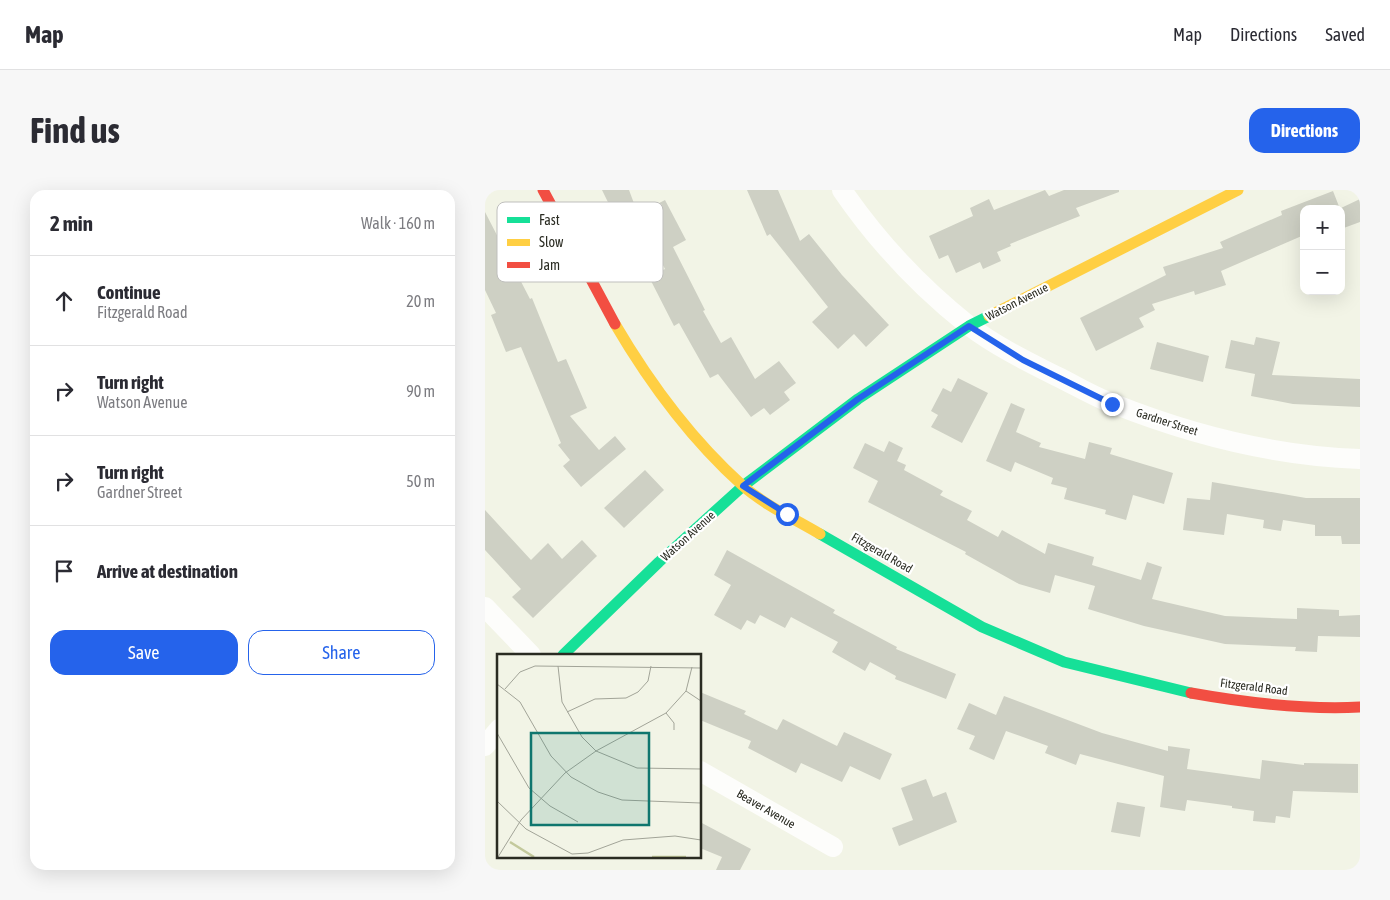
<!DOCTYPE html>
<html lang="en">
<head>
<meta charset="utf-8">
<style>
  body { margin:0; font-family:"Asap Condensed",sans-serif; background:#f7f7f7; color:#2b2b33 }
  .controls { position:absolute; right:15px; top:15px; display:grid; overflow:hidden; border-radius:10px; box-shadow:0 5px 20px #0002 }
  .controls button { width:45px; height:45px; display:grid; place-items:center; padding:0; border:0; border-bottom:1px solid #e1e1e2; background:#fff; color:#2b2b33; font:25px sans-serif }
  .stop { position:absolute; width:15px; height:15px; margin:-11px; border:4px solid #2563eb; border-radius:50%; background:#fff }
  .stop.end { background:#2563eb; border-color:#fff; box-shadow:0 1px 5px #0008 }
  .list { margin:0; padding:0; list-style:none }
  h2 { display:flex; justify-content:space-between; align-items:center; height:65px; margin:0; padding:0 20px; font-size:21px }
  h2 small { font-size:16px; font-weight:400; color:#7c7c81 }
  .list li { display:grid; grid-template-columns:32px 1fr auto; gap:15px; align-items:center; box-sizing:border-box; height:90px; padding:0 20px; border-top:1px solid #e1e1e2 }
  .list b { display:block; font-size:19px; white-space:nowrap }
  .list p { margin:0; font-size:16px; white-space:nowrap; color:#7c7c81 }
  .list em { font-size:16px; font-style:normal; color:#7c7c81 }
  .actions { display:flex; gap:10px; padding:15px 20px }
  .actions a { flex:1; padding:11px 0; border:1px solid #2563eb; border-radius:15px; text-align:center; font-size:18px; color:#2563eb }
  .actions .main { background:#2563eb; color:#fff }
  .icon { flex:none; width:28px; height:28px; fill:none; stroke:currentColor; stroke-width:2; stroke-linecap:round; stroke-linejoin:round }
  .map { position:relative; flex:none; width:875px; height:680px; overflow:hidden; border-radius:15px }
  header { display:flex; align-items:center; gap:30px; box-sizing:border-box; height:70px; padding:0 25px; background:#fff; border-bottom:1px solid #e1e1e2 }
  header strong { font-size:24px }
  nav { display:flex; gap:28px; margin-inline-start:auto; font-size:18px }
  .intro { display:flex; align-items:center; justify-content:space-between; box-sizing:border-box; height:120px; padding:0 30px }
  h1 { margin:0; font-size:35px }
  .button { padding:12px 22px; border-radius:15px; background:#2563eb; color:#fff; font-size:18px; font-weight:700 }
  main { display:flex; gap:30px; padding:0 30px }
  aside { flex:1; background:#fff; border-radius:15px; box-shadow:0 5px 20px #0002 }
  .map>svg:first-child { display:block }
  .building { fill:#ced0c4 }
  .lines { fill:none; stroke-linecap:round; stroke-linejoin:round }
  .street { stroke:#fdfdfb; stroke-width:20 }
  .fast { stroke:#16e098; stroke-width:11 }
  .slow { stroke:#ffcf43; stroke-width:11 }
  .jam { stroke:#f24e42; stroke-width:11 }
  .route { stroke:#2563eb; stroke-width:6 }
  .labels { text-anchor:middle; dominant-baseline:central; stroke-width:4.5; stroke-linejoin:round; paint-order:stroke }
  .street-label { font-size:12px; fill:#2a2b22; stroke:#fff }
  .inset-river { fill:none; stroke:#c3c99c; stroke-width:2.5 }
  .inset-road { fill:none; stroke:#a2a498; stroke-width:1 }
  .view { fill:#0f766e; fill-opacity:0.15; stroke:#0f766e; stroke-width:2.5 }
  .inset-edge { fill:none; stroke:#2a2b22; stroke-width:2.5 }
  .key { fill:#fff; stroke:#bfbfbd; stroke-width:1 }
  .key-label { font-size:14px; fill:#2a2b22 }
</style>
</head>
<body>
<header>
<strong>Map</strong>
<nav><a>Map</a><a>Directions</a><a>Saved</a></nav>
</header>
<div class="intro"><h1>Find us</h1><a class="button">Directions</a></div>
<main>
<aside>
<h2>2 min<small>Walk · 160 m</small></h2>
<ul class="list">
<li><svg class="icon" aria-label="ahead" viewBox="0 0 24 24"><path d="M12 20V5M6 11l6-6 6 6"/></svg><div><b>Continue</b><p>Fitzgerald Road</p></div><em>20 m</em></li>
<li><svg class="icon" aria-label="right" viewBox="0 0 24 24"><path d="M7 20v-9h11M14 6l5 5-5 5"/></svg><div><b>Turn right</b><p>Watson Avenue</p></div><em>90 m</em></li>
<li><svg class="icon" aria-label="right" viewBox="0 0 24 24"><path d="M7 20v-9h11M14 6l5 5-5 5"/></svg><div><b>Turn right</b><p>Gardner Street</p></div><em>50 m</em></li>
<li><svg class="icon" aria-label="arrive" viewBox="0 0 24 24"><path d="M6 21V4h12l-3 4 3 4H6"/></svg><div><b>Arrive at destination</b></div></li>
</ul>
<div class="actions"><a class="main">Save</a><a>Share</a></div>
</aside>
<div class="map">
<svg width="875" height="680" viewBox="0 0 875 680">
  <rect width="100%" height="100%" fill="#f2f4e6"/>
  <path class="building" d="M117,0h27l9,24 27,-14 21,40 -13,7 32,63 -2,1 18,32 10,-6 24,42 24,-18 17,22 -12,9 6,8 -20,15 -6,-7 -13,9 -33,-43 -8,4 -31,-55 -5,3 -25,-49 16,-8 -18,-35 -19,9z
    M262,0h31l22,51 9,-7 33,41 47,50 -23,22 -12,-13 -16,15 -26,-27 16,-15 -58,-73 -3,2z
    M560,0l4,6 15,-6h55v2l-43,16 4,8 -70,28 1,2 -14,6 4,9 -18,8 -3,-7 -24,11 -8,-18 -9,4 -10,-23 44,-20 -3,-8 19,-9 5,11z
    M848,1l7,18h-36v26l-83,36 5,14 -31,10 -1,-4 -42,13 3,6 -16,8 5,9 -48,24 -16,-33 86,-43 -3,-8 60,-19 -3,-6 62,-27 -1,-4z
    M875,9v23l-19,7v-21z
    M0,22l45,87 2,-1 26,64 8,-3 21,49 -17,8 29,34 16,-14 11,13 -45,38 -18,-21 7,-6 -12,-15 3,-2 -40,-96 -15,5 -15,-37 5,-2 -11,-23z
    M771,147l24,5 -8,33 88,4v28l-67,-3 -42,-8 4,-22 -30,-6 6,-28 23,5z
    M672,152l52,14 -6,26 -53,-13z
    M473,188l30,15 -26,50 -31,-16 7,-12 -7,-4 12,-23 8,4z
    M526,213l14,6 -9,23 25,11 -2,4 46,12 4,-17 23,6 -2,6 63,19 -9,31 -31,-9 -7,25 -21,-6 1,-4 -42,-11 3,-11 -16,-4 2,-6 -38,-16 -4,10 -25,-11z
    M404,251l14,7 -6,13 9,4 -2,5 39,21 -3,4 32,16 -5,9 31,17 4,-7 43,24 3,-11 46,14 -2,8 49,15 6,-18 15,5 -10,32 73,17 72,3v-11l42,2v6l21,-1v22l-42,-1 -1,16 -22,-1 1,-4 -71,-3 -81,-18 -56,-17 7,-23 -40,-11 -5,18 -31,-9 -54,-30 1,-2 -98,-50 10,-21 -25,-13 12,-25 19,9z
    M160,280l19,20 -40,38 -20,-20z
    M727,292l94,16h54v46h-18l-1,-8h-26v-11l-32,-5 -2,11 -18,-3 1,-8 -37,-6 -3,21 -41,-5 4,-32 23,2z
    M0,320l46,50 17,-17 14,16 20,-19 15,16 -64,62 -21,-21 9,-8 -36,-39z
    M242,360l108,60 -2,3 64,34 -1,2 60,25 -10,25 -51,-20 1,-3 -26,-14 -5,9 -33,-19 6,-10 -47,-25 -6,11 -25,-13 -5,9 -8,-4 -6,10 -27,-15 17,-30 -17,-10z
    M215,502l46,19 -2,3 33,16 6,-11 54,27 7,-14 48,22 -12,26 -30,-14 -8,16 -41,-19 -5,10 -48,-25 3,-7 -51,-21z
    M519,506l98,37 66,18v-5l22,3 -3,20 73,10 2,-19 42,5v-2l54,1v29l-65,-2 -3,27 -14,-2 -1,7 -22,-2 1,-10 -22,-3v-2l-45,-6 -2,11 -25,-4 4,-31 -84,-22 -4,11 -31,-12 3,-7 -42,-15 -12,29 -25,-11 6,-13 -18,-7 12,-26 27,12z
    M441,589l7,18 13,-5 11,30 -58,24 -7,-18 21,-8 -12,-32z
    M632,612l28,5 -5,30 -29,-5z
    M215,632l51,27 -11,21h-24l6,-13 -22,-9z"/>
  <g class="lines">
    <path class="street" d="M357,0c35,51 77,96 126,135 26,20 58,36 88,51 19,9 38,21 58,28 78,31 162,52 246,55
      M0,417l46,48
      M0,556l14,-17
      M215,581l133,76"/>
    <path class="fast" d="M335,344l162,93 82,35 127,31
      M78,465l96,-93 84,-76 115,-87 111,-73 20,-10"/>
    <path class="slow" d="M504,126l249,-126
      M130,134c34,58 77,116 127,161 22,20 53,34 78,49"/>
    <path class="jam" d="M58,0l72,134
      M706,503c56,10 112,17 169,14"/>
  </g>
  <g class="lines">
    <path class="route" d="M302,324l-44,-28 115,-87 111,-73 54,34 89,44"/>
  </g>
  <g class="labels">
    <g class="street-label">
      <text transform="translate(532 112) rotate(-27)">Watson Avenue</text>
      <text transform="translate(682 232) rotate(18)">Gardner Street</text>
      <text transform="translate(203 346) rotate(-42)">Watson Avenue</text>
      <text transform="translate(397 363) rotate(30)">Fitzgerald Road</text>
      <text transform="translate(769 497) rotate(7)">Fitzgerald Road</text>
      <text transform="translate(281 619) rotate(30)">Beaver Avenue</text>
    </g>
  </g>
  <g transform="translate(12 464)">
    <rect width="204" height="204" fill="#f2f4e6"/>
    <path class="inset-river" d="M13,188l24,15M155,203h34"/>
    <path class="inset-road" d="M61,12l4,36 20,35 14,14 41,17 64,1M0,30l23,18 31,54 20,21 27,15 24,8 79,3M8,35l15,-17 15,-6 166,2M189,37l15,10M70,58l28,-13 31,-1 12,-6 10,-11 3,-15M169,59l8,10v7M0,79l32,55 21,18 28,16M0,147l29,28 46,25 16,-1 35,-13 52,-4 26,4M1,203l23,-37 44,-47 31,-22 70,-38 20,-22 6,-24"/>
    <path class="view" d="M34,79h118v92h-118z"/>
    <rect width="204" height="204" class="inset-edge"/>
  </g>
  <rect x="12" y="12" width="166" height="80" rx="8" class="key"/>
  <rect x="22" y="27" width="23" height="6" fill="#16e098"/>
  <rect x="22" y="49" width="23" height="7" fill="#ffcf43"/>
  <rect x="22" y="72" width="23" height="6" fill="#f24e42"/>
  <g class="key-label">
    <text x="54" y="35">Fast</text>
    <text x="54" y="57">Slow</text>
    <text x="54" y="80">Jam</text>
  </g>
</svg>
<div class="controls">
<button>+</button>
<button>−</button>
</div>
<div class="stop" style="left:302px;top:324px"></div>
<div class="stop end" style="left:627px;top:214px"></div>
</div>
</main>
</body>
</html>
